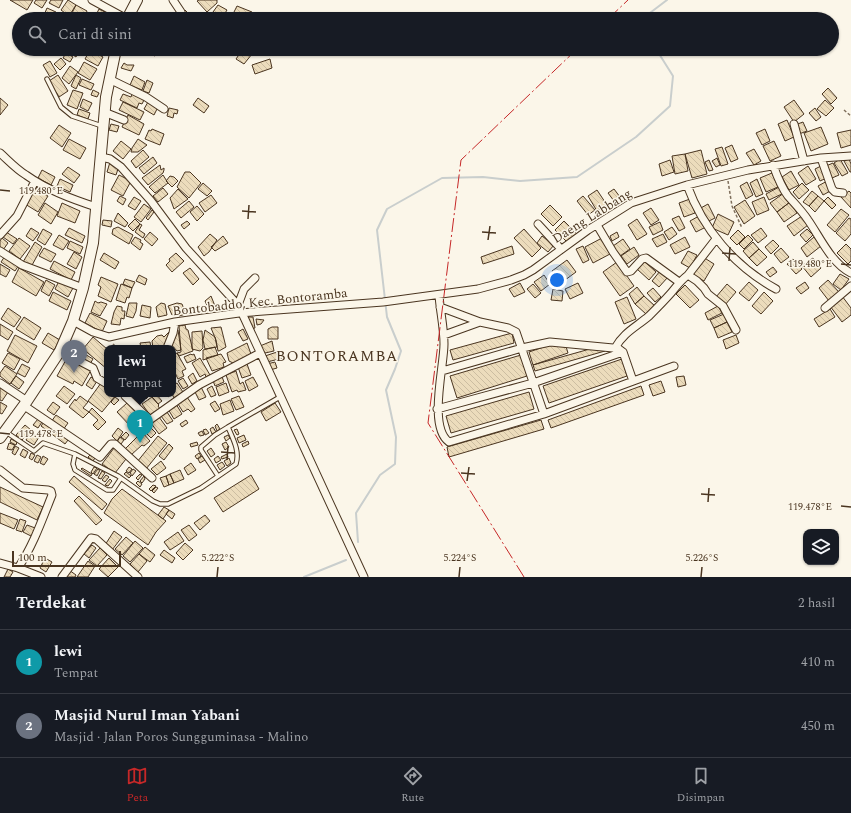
<!DOCTYPE html>
<html lang="id">
<head>
<meta charset="utf-8">
<style>
  body { margin:0; font-family:Spectral,serif; background:#242831; color:#f1f3f6 }
  .controls { position:absolute; right:12px; bottom:12px; display:grid; overflow:hidden; border-radius:8px; box-shadow:0 1px 3px #0004 }
  .controls button { width:36px; height:36px; display:grid; place-items:center; padding:0; border:0; border-bottom:1px solid #363941; background:#171b24; color:#f1f3f6; font:20px sans-serif }
  .scale { position:absolute; left:12px; bottom:10px; width:109px; box-sizing:border-box; padding-left:4px; border:2px solid #4a3520; border-top:0; font-size:11px; line-height:14px; white-space:nowrap; color:#4a3520; -webkit-text-stroke:3px #fbf6e9; paint-order:stroke }
  .you { position:absolute; left:557px; top:280px; width:14px; height:14px; margin:-10px; border:3px solid #fff; border-radius:50%; background:#1a73e8; box-shadow:0 0 0 6px #1a73e833 }
  .badge { display:grid; place-items:center; width:26px; height:26px; border-radius:50%; background:#c62828; color:#fff; font-size:13px; font-weight:700 }
  .pin { position:absolute; translate:-50% -33px; filter:drop-shadow(0 1px 2px #0008) }
  .pin::after { content:''; position:absolute; top:21px; width:14px; height:12px; background:inherit; clip-path:polygon(0 0,100% 0,50% 100%) }
  .popup { position:absolute; left:104px; top:345px; width:72px; height:52px; box-sizing:border-box; display:grid; place-content:center; border-radius:8px; background:#171b24; filter:drop-shadow(0 1px 3px #0005); font-size:13px; white-space:nowrap; color:#9ea1a6 }
  .popup b { font-size:15px; color:#f1f3f6 }
  .popup::after { content:''; position:absolute; left:50%; top:100%; margin-left:-8px; border:8px solid transparent; border-top-color:#171b24 }
  .list { margin:0; padding:0; list-style:none }
  h2 { display:flex; justify-content:space-between; align-items:center; height:52px; margin:0; padding:0 16px; font-size:17px }
  h2 small { font-size:13px; font-weight:400; color:#9ea1a6 }
  .list li { display:grid; grid-template-columns:26px 1fr auto; gap:12px; align-items:center; box-sizing:border-box; height:64px; padding:0 16px; border-top:1px solid #363941 }
  .list b { display:block; font-size:15px; white-space:nowrap }
  .list p { margin:0; font-size:13px; white-space:nowrap; color:#9ea1a6 }
  .list em { font-size:13px; font-style:normal; color:#9ea1a6 }
  .icon { flex:none; width:22px; height:22px; fill:none; stroke:currentColor; stroke-width:2; stroke-linecap:round; stroke-linejoin:round }
  .map { position:relative; flex:none; width:851px; height:577px; overflow:hidden }
  .search { position:absolute; background:#171b24; box-shadow:0 1px 3px #0004; left:12px; right:12px; top:12px; height:44px; display:flex; align-items:center; gap:10px; box-sizing:border-box; padding:0 14px; border-radius:22px; color:#9ea1a6; font-size:15px }
  .sheet { height:180px; background:#171b24 }
  nav { display:flex; justify-content:space-around; align-items:center; box-sizing:border-box; height:56px; border-top:1px solid #363941; background:#171b24; font-size:11px; color:#9ea1a6 }
  nav a { display:grid; justify-items:center; gap:2px }
  nav .on { color:#c62828 }
  .map>svg:first-child { display:block }
  .lines { fill:none; stroke-linecap:round; stroke-linejoin:round }
  .stream { stroke:#c9cecd; stroke-width:2 }
  .building { fill:url(#building-back-hatch); stroke:#4a3520 }
  .service-casing { stroke:#4a3520; stroke-width:5.5 }
  .minor-casing { stroke:#4a3520; stroke-width:9 }
  .primary-casing { stroke:#4a3520; stroke-width:12 }
  .path { stroke:#7f6f5c; stroke-width:1.5; stroke-dasharray:3 2; stroke-linecap:butt }
  .service { stroke:#fbf6e9; stroke-width:3.5 }
  .minor { stroke:#fbf6e9; stroke-width:7 }
  .primary { stroke:#fbf6e9; stroke-width:10 }
  .power { stroke:#c62828; stroke-width:1; stroke-dasharray:14 3 2 3; stroke-linecap:butt }
  .ticks { fill:none; stroke:#4a3520; stroke-width:1.5 }
  .labels { text-anchor:middle; dominant-baseline:central; stroke-width:3; stroke-linejoin:round; paint-order:stroke }
  .street-label { font-size:13px; fill:#4a3520; stroke:#fbf6e9 }
  .quarter-label { font-size:15px; letter-spacing:1px; fill:#4a3520; stroke:#fbf6e9 }
  .ticks-label { font-size:10px; text-anchor:middle; fill:#4a3520; stroke:#fbf6e9; stroke-width:3; stroke-linejoin:round; paint-order:stroke }
</style>
</head>
<body>
<div class="map">
<svg width="851" height="577" viewBox="0 0 851 577">
  <defs>
    <pattern id="building-back-hatch" width="6" height="6" patternUnits="userSpaceOnUse"><rect width="6" height="6" fill="#ecdcbc"/><path d="M-1 5l2 2M0 0l6 6M5-1l2 2" fill="none" stroke="#ccbda1"/></pattern>
  </defs>
  <rect width="100%" height="100%" fill="#fbf6e9"/>
  <g class="lines">
    <path class="stream" d="M642,19l25,-19
      M358,542l-2,-29 24,-38 15,-11 1,-27 -10,-47 9,-21 6,-18 -14,-34 -10,-87 10,-21 55,-31 41,-1 37,4 57,-4 59,-40 34,-31 3,-30 -17,-27
      M304,577l42,-17"/>
  </g>
  <path class="building" d="M10,0h23l-6,10z
    M36,0h11l-5,8 -8,-5z
    M51,0h12l-4,8 -10,-5z
    M68,0l8,5 -7,11 -8,-6z
    M199,0h18v3l-10,9 -10,-11z
    M76,5l11,6 -2,5 5,3h-21z
    M218,5l9,5 -5,8 -9,-6z
    M237,6l15,6 -3,7h-5l-11,-5z
    M47,8l9,4 -4,7 -8,-4z
    M99,9l12,6 -2,4h-15z
    M185,10l8,8 -1,1h-14z
    M68,49h12l-4,8 -9,-6z
    M139,49h19l-3,7z
    M243,49l9,5 -8,10 -8,-5z
    M90,50l13,7 -5,9 -13,-7z
    M66,53l7,4 -3,5 -7,-4z
    M61,58l5,6 -6,6 -6,-6z
    M270,59l2,9 -17,6 -3,-9z
    M50,61l7,12 -7,4 -7,-12z
    M84,62l13,7 -7,11 -12,-7z
    M124,63l3,2h7l-3,6 -10,-3z
    M70,66l8,6 -9,12 -7,-6z
    M58,75l10,16 -9,6 -10,-16z
    M76,75l5,3 -5,11 -5,-3z
    M134,76l11,6 -3,8 -12,-5z
    M82,79l12,5 -3,6 -12,-5z
    M147,80l6,3 -4,10 -6,-2z
    M828,88l9,10 -6,6 -9,-10z
    M73,90l10,3 -6,16 -10,-4z
    M93,90l6,3 -2,4 -6,-2z
    M133,92l12,6 -3,6 -3,-1 -2,5 -17,-8 3,-6 8,3z
    M0,98l8,7 -8,10z
    M198,98l11,8 -5,7 -11,-8z
    M83,99l9,4 -4,8 -8,-4z
    M794,100l10,14 -10,8 -10,-15z
    M825,100l9,8 -8,8 -9,-7z
    M123,102l21,10 -4,8 -21,-10z
    M148,102l10,5 -4,8 -10,-6z
    M169,108l9,2 -1,4 -3,-1 -1,5 -6,-2z
    M815,108l6,9 -5,4 -7,-8z
    M79,109l11,4 -2,6 -11,-4z
    M128,115l16,9 -5,11 -17,-8z
    M787,120l7,17 -9,4 -7,-17z
    M803,122l4,9 -8,3 -4,-9z
    M111,124l8,2 -2,6 -8,-2z
    M59,125l12,8 -9,14 -12,-9z
    M821,127l7,17 -17,7 -7,-18z
    M152,129l12,5 -4,11 -15,-6 4,-9 2,1z
    M765,129l5,12 -8,4 -6,-12z
    M851,130v15l-10,3 -4,-15z
    M69,139l17,9 -6,11 -17,-9z
    M138,139l9,6 -9,7h-7l1,-4z
    M121,141l10,8 -8,10 -10,-8z
    M774,141l7,15 -11,5 -7,-15z
    M732,145l6,14 -7,3 -6,-14z
    M722,147l6,17 -7,2 -6,-17z
    M754,149l7,12 -7,4 -8,-12z
    M143,150l6,7 -13,11 -5,-7z
    M701,150l6,24 -15,4 -7,-24z
    M685,154l3,17 -13,3 -3,-18z
    M153,157l4,6 -13,11 -5,-6z
    M717,158l3,7 -4,2 -4,-6z
    M840,159l8,14 -6,3 -8,-13z
    M849,159l2,5v8h-1l-6,-11z
    M670,160l4,12 -12,4 -3,-12z
    M709,160l4,10 -4,1 -4,-9z
    M110,162l8,7 -2,6 -9,-3z
    M833,163l6,12 -7,3 -6,-12z
    M160,165l1,5 3,-2v2l-1,3 -15,12 -6,-7z
    M823,165l6,12 -9,4 -5,-12z
    M808,166l8,13 -10,6 -8,-12z
    M68,167l12,8 -6,8 -12,-9z
    M42,170l13,7 -4,8 -13,-7z
    M791,171l8,14 -10,5 -7,-13z
    M185,172h5l11,11 -12,15 -12,-11z
    M772,173l6,14 -12,5 -6,-14z
    M119,175l12,6 -8,15 -12,-6z
    M163,175l5,8 -13,10 -6,-6z
    M170,176l4,1 4,4 -6,6 -6,-6z
    M60,179l13,6 -3,7 -13,-6z
    M757,179l6,15 -7,3 -6,-14z
    M829,180l5,9 -11,6 -5,-9z
    M747,182l6,13 -7,4 -6,-13z
    M203,183l9,8 -5,5 -9,-7z
    M802,183l7,7 -10,9 -6,-7z
    M781,186l3,7 -15,7 -3,-6z
    M35,188l13,8 -10,16 -13,-8z
    M163,188l5,6 -10,8 -5,-6z
    M178,189l10,10 -14,10 -4,-11z
    M614,189l6,8 -6,4 -6,-8z
    M597,190l10,15 -10,6 -9,-15z
    M812,191l6,5 -9,10 -6,-4z
    M849,191l2,2v15l-10,-11z
    M784,193l6,9 -13,10 -7,-9z
    M211,195l6,8 -12,9 -6,-9z
    M120,196l6,3 -3,6 -6,-4z
    M583,196l12,14 -7,5 -11,-14z
    M818,196l6,5 -9,11 -6,-6z
    M134,197l7,4 -6,9 -7,-4z
    M764,197l5,13 -12,5 -5,-13z
    M828,197l8,8 -4,4 -8,-8z
    M690,199l5,14 -11,4 -5,-14z
    M745,200l10,16 -11,8 -10,-17z
    M189,201l5,6 -13,11 -5,-6z
    M790,202l7,11 -13,9 -7,-10z
    M45,203l13,9 -7,12 -13,-9z
    M62,203l18,8 -5,12 -18,-7z
    M144,204l7,5 -10,13 -7,-5z
    M708,204l7,14 -8,4 -8,-13z
    M550,205l12,12 -9,9 -12,-12z
    M197,206l7,8 -7,7 -7,-9z
    M651,208l8,12 -8,5 -8,-12z
    M841,209l8,6 -14,17 -8,-7z
    M152,210l2,2 -6,8 -2,-2z
    M118,213l10,10 -3,4 -11,-6z
    M718,214l16,8 -6,13 -16,-7z
    M679,216l6,12 -6,3 -7,-12z
    M699,216l7,11 -10,5 -6,-11z
    M802,216l6,9 -14,11 -7,-10z
    M849,218l2,1v15l-6,7 -9,-8z
    M135,219l5,5 -7,7 -5,-5z
    M637,219l10,15 -10,6 -9,-15z
    M103,220l9,1 -1,6 -9,-2z
    M187,221l3,3 -6,5 -3,-4z
    M564,221l13,13 -9,9 -13,-13z
    M660,222l3,8 -10,5 -4,-8z
    M140,224l2,1 -3,5 6,4 -2,4 -8,-6z
    M118,227l15,8 -4,9 -17,-10 1,-5z
    M672,227l5,7 -8,6 -5,-8z
    M31,228l8,5 -6,8 -7,-5z
    M69,228l16,8 -3,7 -17,-8z
    M761,228l6,8 -9,7 -7,-8z
    M43,229l9,5 -7,11 -8,-5z
    M524,229l17,19 -9,9 -18,-19z
    M807,229l6,6 -7,7 -6,-7z
    M738,230l7,7 -8,8 -7,-7z
    M6,232l11,7 -4,5 -10,-7z
    M150,232l8,7 -6,7 -8,-7z
    M617,232l2,5 -7,4 -2,-5z
    M210,234l7,6 -8,12 -5,4 -6,-9z
    M663,234l4,8 -10,5 -5,-8z
    M59,235l10,6 -6,9 -10,-5z
    M748,235l5,5 -9,9 -5,-5z
    M223,236l5,7 -13,8 -4,-4z
    M542,236l12,9 -6,7 -11,-9z
    M135,237l6,3 -1,2 3,2 -3,6 -9,-7z
    M685,237l5,10 -15,7 -5,-9z
    M814,237l7,9 -14,11 -6,-9z
    M2,238l6,5 -5,7 -3,-2v-7z
    M19,238l11,8 -10,13 -11,-8z
    M602,238l8,16 -17,9 -8,-16z
    M623,239l7,10 -10,7 -7,-10z
    M773,240l6,6 -8,8 -6,-7z
    M70,241l13,6 -3,7 -13,-6z
    M35,242l7,5 -11,20 -8,-5z
    M753,242l6,7 -10,9 -6,-7z
    M846,244l5,5v12l-3,3 -11,-11z
    M512,246l2,8 -31,10 -2,-7z
    M583,246l6,14 -6,3 -7,-14z
    M634,247l5,8 -12,9 -6,-8z
    M44,248l12,6 -5,8 -12,-6z
    M781,248l8,9 -8,6 -7,-9z
    M759,249l8,8 -10,9 -8,-8z
    M688,251l9,4 -7,13 -9,-5z
    M74,252l8,5 -6,12 -9,-5z
    M104,253l15,9 -4,7 -15,-9z
    M176,253l8,8 -12,11 -6,-7 4,-4 -1,-2z
    M5,256l14,9 -4,6 -14,-9z
    M703,257l11,7 -10,17 -11,-6z
    M813,258l8,10 -10,9 -9,-11z
    M793,259l9,10 -6,5 -9,-10z
    M567,260l9,12 -15,11 -9,-12z
    M54,261l21,11 -4,8 -21,-11z
    M644,261l12,11 -7,8 -12,-11z
    M617,262l17,24 -14,10 -17,-24z
    M0,264l10,6 -4,7 -6,-3z
    M773,267l4,5 -7,5 -4,-5z
    M19,268l25,14 -8,14 -24,-14z
    M190,268l9,11 -6,6 -10,-12z
    M660,271l8,6 -9,10 -7,-6z
    M840,274l9,5 -8,11 -8,-6z
    M139,275l8,4 -2,6 -9,-4z
    M544,275l6,9 -9,7 -7,-9z
    M101,277l17,7 -7,18 -13,-6 3,-9 -3,-2z
    M125,279l10,3 -3,6 -9,-4z
    M46,280l9,5 -6,11 -8,-5z
    M828,280l11,12 -10,9 -10,-13z
    M59,281l14,7 -5,9 -13,-8z
    M749,282l9,8 -9,11 -10,-8z
    M805,282l4,6 -8,6 -5,-6z
    M520,283l5,9 -11,5 -5,-8z
    M578,283l5,10 -13,6 -5,-10z
    M121,284l11,4 -3,10 -2,-1 -2,6 -9,-3z
    M533,284l8,9 -6,5 -8,-9z
    M727,284l9,8 -11,13 -9,-8z
    M685,285l14,15 -9,8 -14,-14z
    M637,287l7,9 -9,8 -6,-10z
    M653,288l8,9 -6,5 -8,-9z
    M553,289l10,2 -1,10 -11,-1z
    M53,292l18,9 -4,9 -18,-9z
    M764,292l9,9 -12,13 -9,-8z
    M211,296l4,10 -6,4 -4,-9z
    M644,296l11,10 -9,8 -11,-10z
    M842,296l9,12v7l-9,7 -12,-16z
    M627,297l9,22 -12,5 -9,-22z
    M95,301l3,2 3,-1 6,2 -7,12 -9,-4z
    M129,303h8l-1,8 -3,7 -7,-2z
    M161,303l4,1 2,11 -9,2 -2,-10z
    M177,303l5,1 4,10 -7,2 -2,-4 -5,3 -4,-9z
    M142,305l9,2 -1,11 -10,-2z
    M117,306l5,1v4h3l-1,8 -3,-1 -1,7 -9,-1 3,-12z
    M718,306l4,7 -14,7 -3,-7z
    M8,308l13,9 -7,10 -13,-8z
    M830,309l5,8 -16,10 -5,-8z
    M90,313l17,8 -5,11 -17,-9z
    M724,314l3,8 -13,6 -4,-8z
    M24,317l17,11 -7,12 -18,-11z
    M248,317h5l2,11 -4,1 -1,-7 -2,-1z
    M256,319l8,1 -3,4 -4,1z
    M727,322l5,10 -14,6 -4,-10z
    M0,324l13,8 -5,8 -8,-5z
    M185,325l1,4 2,1 5,21 -14,5 -2,-3 4,-1 -2,-26z
    M221,327l5,20 -7,4h-1l-2,-11 -5,-12z
    M272,327h6v12h-10v-10z
    M172,329l-6,16 -3,3h-10l-1,-7 5,-5 5,-1 2,2z
    M243,329l5,10 -5,2 -5,-9z
    M178,330l3,20 -4,1 -7,-8 4,-11z
    M205,330l10,7 2,10 -12,2 -2,-9z
    M202,331l1,17 -3,3 -8,-2v-17z
    M48,333l12,7 -6,10 -12,-7z
    M512,333l2,10 -61,17 -3,-10z
    M15,335l22,11 -9,17 -21,-12z
    M736,335l3,8 -13,6 -3,-9z
    M93,337l14,12v20l-24,-20z
    M564,340l4,13 -35,12 -4,-13z
    M272,341l2,10 -9,2 -5,-7z
    M150,342l1,6h-10l-1,-5z
    M247,343l4,11 -16,10 -6,-3 -2,-8z
    M604,345l1,6 -70,20 -2,-6z
    M215,347l3,8 -15,5v-10z
    M78,350l15,9 -3,5 -14,-7 1,-2 -2,-2z
    M280,351l3,7 -16,4 -2,-6z
    M8,353l12,6 -6,11 -12,-7z
    M177,353l9,16 -4,2 2,5 -6,3 -5,-10v-14z
    M191,354l1,1 2,-1 2,5 -9,4 -3,-6z
    M221,354l5,8 -3,1 1,4 -12,4 -6,-13z
    M521,355l6,21 -70,22 -7,-22z
    M67,358l24,12 -9,16 -8,-5 -1,3 -16,-8z
    M200,358l10,17 -4,2 -1,-3 -5,3 -8,-14z
    M622,359l5,17 -78,27 -6,-17z
    M275,362l2,6 -7,2 -3,-6z
    M22,364l8,4 -5,9 -8,-4z
    M247,364l4,11 -9,3 -4,-11z
    M5,366l12,8 -7,10 -10,-8v-3z
    M236,371l4,13 3,-2 3,8 -8,2 -1,-2 -5,2 -6,-17z
    M193,373l4,8 -5,3 -4,-7z
    M221,374l3,8 -9,4 -3,-8z
    M16,376l8,6 -5,7 -8,-6z
    M684,376l2,9 -8,2 -2,-10z
    M91,377l6,4 -5,8 -6,-4z
    M253,377l5,9 -9,5 -4,-10z
    M183,378l5,8 -5,3 -5,-8z
    M661,381l4,11 -12,4 -4,-11z
    M101,383l6,5v6l9,1 -14,17 -14,-11z
    M177,383l6,9 -9,6 -2,-4 -4,3 -2,-3h7v-9z
    M226,383l3,9 -10,4 -3,-9z
    M0,386l8,6 -6,9 -2,-1z
    M64,386l11,8 -8,10 -11,-8z
    M212,386l4,9 -5,2 -4,-8z
    M641,386l3,9 -93,33 -3,-8z
    M201,387l5,10 -7,3 -5,-10z
    M529,392l5,17 -83,24 -5,-17z
    M129,394h10l5,5 -4,5 -7,-4 -5,-4z
    M141,394h10l-5,5z
    M156,394l6,7 -4,3 -6,-7z
    M80,396l8,6 -5,6 6,4 -6,6 -14,-11 6,-8 1,2z
    M239,396l5,11 -8,3 -5,-11z
    M115,397l4,3 -5,5 -3,-3z
    M152,397l7,8 -1,1 2,3 -10,6 -8,-11z
    M187,397l8,12 -4,3 -3,-3 -5,3 -5,-8z
    M230,400l4,11 -11,4 -3,-11z
    M215,401l5,8 -5,3 -5,-8z
    M0,402l7,4 -5,8 -2,-1z
    M53,402l7,5 -6,8 -7,-5z
    M127,403l19,20 -5,5 -4,-4 -4,5 -16,-17z
    M275,403l6,9 -15,9 -5,-9z
    M176,404l6,10 -8,5 -6,-10z
    M92,408l14,14 -8,8 -5,-5 5,-5 -9,-8z
    M167,412l6,9 -6,3 -6,-8z
    M56,415l12,8 -5,7 -12,-8z
    M159,417l8,11 -8,6 -8,-11z
    M38,419l4,3 -4,6 -5,-3z
    M186,420l2,3 -6,4 -2,-3z
    M541,420l3,9 -95,28 -2,-10z
    M44,422l24,18 -3,4 -24,-18z
    M146,423l10,10 -5,5 -10,-10z
    M217,424l3,5 -3,2 -2,-5z
    M25,425l6,5 -9,10 -6,-5z
    M213,427l3,5 -4,2 -2,-5z
    M118,428l5,4 -6,9 -5,-5z
    M206,429l3,4 -4,2 -2,-5z
    M237,429l2,5 -2,1 -3,-5z
    M202,431l2,4 -4,1 -2,-3z
    M126,432l3,3 -4,5 -4,-3z
    M142,432l8,9 -6,5 -2,-1 -11,10 -6,-6z
    M30,433l9,4 -5,8 -8,-5z
    M228,435l2,3 -4,3 -2,-4z
    M244,435l2,5 -7,3 -2,-5z
    M158,436l9,7 -21,26 -9,-7z
    M120,437l4,3 -3,4 -4,-2z
    M11,439l6,3 -1,3 -6,-3z
    M248,441l1,3 -6,3 -1,-3z
    M197,442l1,3 -7,2 -1,-3z
    M226,442l3,5 -4,3 -3,-6z
    M9,443l6,2 -3,5 -5,-1z
    M169,444l4,4 -9,12 -5,-4z
    M15,446l4,2 -4,7 -3,-2z
    M114,448l12,11 -11,14 -13,-9z
    M211,448l4,6 -4,3 -4,-6z
    M23,449l5,3 -3,6 -5,-3z
    M31,453l4,2 -3,5 -3,-2z
    M199,453l2,3 -4,3 -2,-3z
    M227,454l1,3 -6,2 -1,-2z
    M37,455l4,2 -3,6 -4,-2z
    M90,455l5,3 -2,3 -5,-4z
    M43,456l5,3 -4,6 -4,-2z
    M202,456l3,4 -5,3 -2,-4z
    M218,456l3,4 -5,3 -2,-4z
    M229,458l2,5 -4,3 -3,-5z
    M161,461l5,7 -9,7 -6,-6z
    M222,462l3,4 -5,4 -3,-5z
    M191,463l5,7 -8,5 -4,-7z
    M94,467l3,1 -4,6 -2,-2z
    M129,467l3,2 -3,4 -3,-2z
    M82,468l10,6 -1,2 -10,-7z
    M98,469l2,1 -3,6 -3,-2z
    M133,469l3,2 -4,5 -2,-3z
    M180,470l4,9 -10,4 -4,-9z
    M102,471l3,2 -4,6 -3,-1z
    M126,472l5,4 -2,2 -5,-4z
    M140,474l2,1 -4,5 -2,-2z
    M170,474l4,9 -5,2 -3,-9z
    M106,475l3,2 -4,5 -3,-2z
    M251,475l8,14 -36,23 -9,-14z
    M74,476l33,28 -5,6 -33,-28z
    M144,476l1,3 -3,4 -2,-2z
    M166,476l3,9 -5,2 -4,-9z
    M110,479l2,2 -4,5 -3,-1z
    M138,481l4,3 -2,3 -4,-4z
    M153,485l3,1 -5,5 -2,-2z
    M0,487l43,20 -6,13 -37,-18z
    M156,487l2,1 -4,5 -2,-2z
    M122,489l44,32 -10,11 -8,13 -44,-32 8,-14z
    M79,496l23,24 -6,5 -22,-24z
    M164,507l5,3 -6,9 -5,-4z
    M169,510l6,4 -3,5 -6,-5z
    M0,513l18,7 -4,9 -14,-6z
    M205,515l5,6 -10,9 -6,-7z
    M20,519l6,2 -4,11 -6,-2z
    M27,525l11,4 -5,8 -10,-5z
    M189,525l8,10 -8,6 -8,-11z
    M114,531l8,6 -10,13 -7,-5z
    M178,532l6,9 -14,9 -6,-8z
    M126,537l7,6 -11,12 -7,-6z
    M135,541l8,7 -13,14 -7,-6z
    M185,543l8,7 -10,10 -7,-7z
    M92,545l4,3 -7,10 -5,-4z
    M145,547l10,8 -5,7 -11,-8z
    M100,548l7,7 -10,11 -8,-6z
    M164,550l11,8 -3,5 -12,-8z
    M139,554l8,7 -9,11 -8,-8z
    M45,558l7,4 -6,10 -6,-4z
    M109,558l9,9 -10,10 -9,-8z
    M88,561l7,5 -7,11h-11z
    M8,569l5,3 -3,5h-6z
    M69,570l7,5 -1,2h-11z"/>
  <g class="lines">
    <defs>
      <path id="service" d="M47,79l14,28 11,9 30,10
        M6,432l28,19 9,-8 32,11 43,22 35,25 7,3h8l33,-16 35,-24c4,-13 -3,-25 -8,-37l52,-30
        M75,454l-2,10 2,6 32,20h6l8,-12
        M218,476l-17,-26v-3l14,-12 13,-8"/>
      <path id="minor" d="M92,0l35,19
        M173,0l8,12
        M109,79l37,18 18,12
        M104,112l20,8
        M794,124l10,37
        M0,153c8,7 16,16 26,22 21,15 46,24 70,32
        M101,157l9,2 11,8 30,34 35,47 52,57 1,8
        M821,158l11,31 3,3 8,1
        M773,165c4,11 8,22 15,31 7,8 14,15 20,24 12,17 23,43 43,53
        M687,185c16,44 47,81 89,104
        M538,224l23,25
        M597,225l16,27 14,20 4,-1 11,-12 4,-1 33,24
        M0,235l17,-19 18,-35
        M0,251l22,14 61,23
        M688,275l28,-36
        M439,295c1,16 5,32 5,49 0,23 -16,83 5,98l95,-28 130,-48
        M238,305l6,-16 11,-11
        M440,307l40,15 28,6 8,4 28,82
        M825,308l26,-22
        M242,313l122,264
        M73,321l20,11 16,5 66,-15 64,-9 144,-11 95,-13 33,-9 13,-5 9,-5 55,-40 43,-27 56,-18 61,-15 73,-12 30,-2
        M444,335l36,-13
        M167,348l6,-15 2,-11
        M615,348c8,-15 21,-21 34,-32 7,-7 15,-15 22,-23 6,-7 9,-12 17,-18l9,6 7,7 4,6 15,12 13,24
        M60,351l33,17 4,10 10,6
        M442,371l80,-23 28,-6 63,6 6,1 4,3
        M0,383l27,18
        M125,396l23,22 3,1 48,-34 61,-32
        M23,405l77,52 11,-13h4l37,34
        M437,409l96,-26 90,-31 10,29
        M0,470l23,18 25,2 3,1 1,4c-10,25 -19,51 -34,73
        M0,563l18,5 23,9
        M62,577l29,-39 5,1 42,38"/>
      <path id="primary" d="M127,19l10,-19
        M0,438l27,-37 33,-50 13,-30 10,-33 10,-45 13,-146 10,-48"/>
    </defs>
    <use href="#service" class="service-casing"/>
    <use href="#minor" class="minor-casing"/>
    <use href="#primary" class="primary-casing"/>
    <path class="path" d="M844,110l7,6
      M728,181l4,25 10,22
      M113,344l4,4"/>
    <use href="#service" class="service"/>
    <use href="#minor" class="minor"/>
    <use href="#primary" class="primary"/>
    <path class="power" d="M608,19l20,-19
      M524,577l-96,-154 33,-263 116,-111"/>
  </g>
  <path class="ticks" d="M0,190l10,1M242,211l14,1M248,219l1,-14M482,232l14,1M488,240l2,-14M722,253l14,1M729,261l1,-14M841,264l10,1M0,433l10,1M221,452l14,1M227,460l1,-14M461,473l14,1M467,481l2,-14M701,494l14,1M708,502l1,-14M841,506l10,1M217,577l1,-10M459,577l1,-10M701,577l1,-10"/>
  <g class="labels">
    <g class="street-label">
      <text transform="translate(592 216) rotate(-32)">Daeng Labbang</text>
      <text transform="translate(260 302) rotate(-6)">Bontobaddo, Kec. Bontoramba</text>
    </g>
    <g class="quarter-label">
      <text x="337" y="356">BONTORAMBA</text>
    </g>
  </g>
  <g class="ticks-label">
    <text x="41" y="194">119.480°E</text>
    <text x="810" y="267">119.480°E</text>
    <text x="41" y="437">119.478°E</text>
    <text x="810" y="510">119.478°E</text>
    <text x="218" y="561">5.222°S</text>
    <text x="460" y="561">5.224°S</text>
    <text x="702" y="561">5.226°S</text>
  </g>
</svg>
<div class="controls">
<button><svg class="icon" aria-label="layers" viewBox="0 0 24 24"><path d="M12 4l9 5-9 5-9-5zM3 14l9 5 9-5"/></svg></button>
</div>
<div class="scale">100 m</div>
<div class="you"></div>
<div class="pin badge" style="left:140px;top:443px;background:#0f9aa8">1</div>
<div class="popup"><b>lewi</b>Tempat</div>
<div class="pin badge" style="left:74px;top:373px;background:#6b7280">2</div>
<div class="search"><svg class="icon" aria-label="search" viewBox="0 0 24 24"><circle cx="10" cy="10" r="6"/><path d="M15 15l6 6"/></svg>Cari di sini</div>
</div>
<section class="sheet">
<h2>Terdekat<small>2 hasil</small></h2>
<ul class="list">
<li><span class="badge" style="background:#0f9aa8">1</span><div><b>lewi</b><p>Tempat</p></div><em>410 m</em></li>
<li><span class="badge" style="background:#6b7280">2</span><div><b>Masjid Nurul Iman Yabani</b><p>Masjid · Jalan Poros Sungguminasa - Malino</p></div><em>450 m</em></li>
</ul>
</section>
<nav>
<a class="on"><svg class="icon" aria-label="map" viewBox="0 0 24 24"><path d="M3 6l6-2 6 2 6-2v14l-6 2-6-2-6 2zM9 4v14M15 6v14"/></svg>Peta</a>
<a><svg class="icon" aria-label="directions" viewBox="0 0 24 24"><path d="M12 3l9 9-9 9-9-9zM9 14v-3h6M13 9l2 2-2 2"/></svg>Rute</a>
<a><svg class="icon" aria-label="saved" viewBox="0 0 24 24"><path d="M7 4h10v16l-5-4-5 4z"/></svg>Disimpan</a>
</nav>
</body>
</html>
